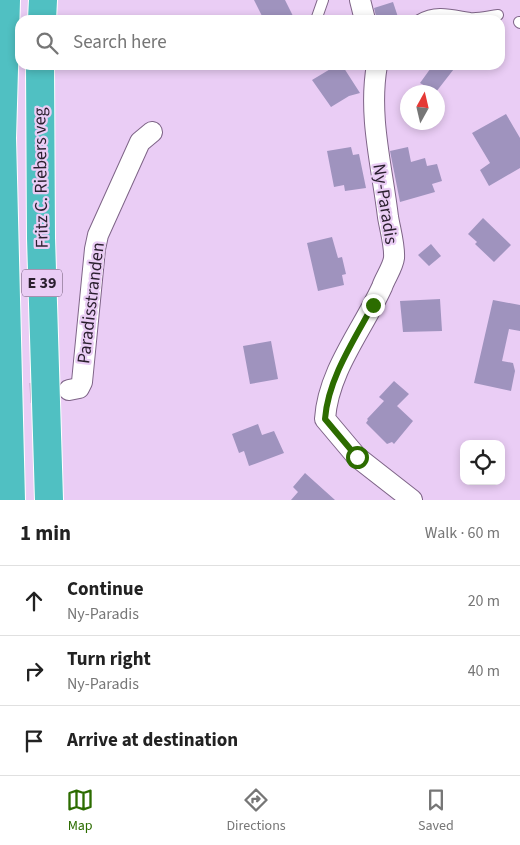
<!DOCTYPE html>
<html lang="en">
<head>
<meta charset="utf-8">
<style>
  body { margin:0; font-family:"Source Sans 3",sans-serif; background:#f6f6f6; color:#222 }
  .controls { position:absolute; right:15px; bottom:15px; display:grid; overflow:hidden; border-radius:10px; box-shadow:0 2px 8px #0003 }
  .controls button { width:45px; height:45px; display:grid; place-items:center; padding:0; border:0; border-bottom:1px solid #e0e0e0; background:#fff; color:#222; font:25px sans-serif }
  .compass { position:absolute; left:400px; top:85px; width:45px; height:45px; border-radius:50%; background:#fff; box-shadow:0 2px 8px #0003; rotate:8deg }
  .stop { position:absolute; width:15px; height:15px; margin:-11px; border:4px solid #2c6c00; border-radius:50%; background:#fff }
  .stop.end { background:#2c6c00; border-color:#fff; box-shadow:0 1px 5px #0008 }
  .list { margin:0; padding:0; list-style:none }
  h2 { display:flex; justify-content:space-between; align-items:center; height:65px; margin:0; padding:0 20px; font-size:21px }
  h2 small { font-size:16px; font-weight:400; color:#767676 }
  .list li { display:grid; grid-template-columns:32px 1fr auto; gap:15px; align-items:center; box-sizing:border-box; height:70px; padding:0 20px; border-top:1px solid #e0e0e0 }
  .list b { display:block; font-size:19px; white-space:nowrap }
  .list p { margin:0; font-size:16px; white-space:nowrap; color:#767676 }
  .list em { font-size:16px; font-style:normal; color:#767676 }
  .icon { flex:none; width:28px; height:28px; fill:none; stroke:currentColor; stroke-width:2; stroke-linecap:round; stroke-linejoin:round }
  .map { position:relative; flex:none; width:520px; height:500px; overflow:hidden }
  .search { position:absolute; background:#fff; box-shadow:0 2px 8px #0003; left:15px; right:15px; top:15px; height:55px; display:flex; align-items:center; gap:12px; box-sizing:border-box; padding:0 18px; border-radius:15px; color:#767676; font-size:19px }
  .sheet { height:275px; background:#fff }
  nav { display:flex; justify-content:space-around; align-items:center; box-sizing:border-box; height:70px; border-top:1px solid #e0e0e0; background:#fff; font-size:14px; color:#767676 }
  nav a { display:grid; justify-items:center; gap:2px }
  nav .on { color:#2c6c00 }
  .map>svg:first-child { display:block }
  .building { fill:#9f93be }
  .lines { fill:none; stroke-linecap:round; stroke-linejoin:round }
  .minor-tunnel { stroke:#c4aacd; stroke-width:20; stroke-dasharray:20 10; stroke-linecap:butt }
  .service-casing { stroke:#7e6487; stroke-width:12 }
  .minor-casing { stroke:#7e6487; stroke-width:22 }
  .trunk-casing { stroke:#fff; stroke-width:30 }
  .service { stroke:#fff; stroke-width:10 }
  .minor { stroke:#fff; stroke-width:20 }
  .trunk { stroke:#50c0c2; stroke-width:28 }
  .route { stroke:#2c6c00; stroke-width:6 }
  .labels { text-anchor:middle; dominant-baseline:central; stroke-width:4.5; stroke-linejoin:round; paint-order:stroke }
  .shield { fill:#eacdf5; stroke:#64536a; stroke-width:1 }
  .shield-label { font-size:16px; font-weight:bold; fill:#2a1f2e }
  .street-label { font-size:18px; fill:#2a1f2e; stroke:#eacdf5 }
</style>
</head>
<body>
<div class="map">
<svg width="520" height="500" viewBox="0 0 520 500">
  <rect width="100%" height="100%" fill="#eacdf5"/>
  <path class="building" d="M254,0h31l10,20h-31z
    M393,2l6,18h-22l-3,-12z
    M337,65h5l18,28 -11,3 -18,11 -19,-27z
    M433,65h24l-21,27 -16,-9z
    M506,114l14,24v30l-31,18 -9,-16 10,-7 -18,-30z
    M351,147l2,8 6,-1 7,34 -21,3 -1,-6 -10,2 -7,-36z
    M408,147l3,15 14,-4 2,8 10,-2 5,17 -10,3 3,8 -35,10 -10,-51z
    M483,218l28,27 -17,17 -19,-18 2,-2 -9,-8z
    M332,237l6,21 4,-1 4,17 -4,1 2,10 -26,6 -11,-48z
    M431,244l10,12 -12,10 -11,-11z
    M440,299l2,32 -39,1 -3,-31z
    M493,300l27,5v26l-11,-2 -7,32 11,2 2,8 -4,20 -37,-8z
    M271,341l7,38 -28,5 -7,-38z
    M394,381l15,13 -12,12 16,15 -19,23 -2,-2 -5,2 -21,-21 2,-3 -1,-1 17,-18 -5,-4z
    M258,424l4,11 12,-4 10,22 -35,13 -5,-15 -5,2 -7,-19z
    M305,473l30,27h-44l7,-8 -5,-5z"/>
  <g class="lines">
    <path class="minor-tunnel" d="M0,395l60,-4"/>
    <defs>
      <path id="service" d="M316,20l7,-20
        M419,20c17,-10 32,-5 51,-2 8,1 19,-2 28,-3
        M519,22l1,1"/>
      <path id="minor" d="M360,0l5,20
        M377,65c-9,51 5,101 11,152 2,12 7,29 6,41 -1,9 -9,20 -12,29 -19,42 -54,84 -57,132l32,38 55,43
        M69,390l10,-2 3,-6 13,-133 3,-14 42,-93 12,-10"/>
      <path id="trunk" d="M6,0l-4,138 9,362
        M42,20l1,-20
        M40,65l1,173 8,262"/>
    </defs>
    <use href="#service" class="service-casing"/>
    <use href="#minor" class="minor-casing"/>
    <use href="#trunk" class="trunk-casing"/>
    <use href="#service" class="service"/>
    <use href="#minor" class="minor"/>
    <use href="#trunk" class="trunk"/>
  </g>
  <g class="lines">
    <path class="route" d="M357,457l-32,-38c3,-40 29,-79 48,-114"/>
  </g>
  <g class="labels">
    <rect class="shield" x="22" y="269.5" width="40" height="27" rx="4"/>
    <g class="shield-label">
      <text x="42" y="283">E 39</text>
    </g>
    <g class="street-label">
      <text transform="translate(41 178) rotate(-91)">Fritz C. Riebers veg</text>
      <text transform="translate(385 204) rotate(81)">Ny-Paradis</text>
      <text transform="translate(91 303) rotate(-83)">Paradisstranden</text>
    </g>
  </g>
</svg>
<div class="controls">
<button><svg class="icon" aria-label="locate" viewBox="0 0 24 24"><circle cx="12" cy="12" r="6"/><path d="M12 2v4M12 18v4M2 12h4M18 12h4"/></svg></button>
</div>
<svg class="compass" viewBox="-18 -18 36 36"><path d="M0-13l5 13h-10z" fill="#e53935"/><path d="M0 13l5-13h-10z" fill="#767676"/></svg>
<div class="stop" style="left:357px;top:457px"></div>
<div class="stop end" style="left:373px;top:305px"></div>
<div class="search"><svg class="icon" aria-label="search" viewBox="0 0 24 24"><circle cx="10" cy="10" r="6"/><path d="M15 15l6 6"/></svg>Search here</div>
</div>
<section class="sheet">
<h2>1 min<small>Walk · 60 m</small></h2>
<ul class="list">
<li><svg class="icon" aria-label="ahead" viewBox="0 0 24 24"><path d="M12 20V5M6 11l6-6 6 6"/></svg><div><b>Continue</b><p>Ny-Paradis</p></div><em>20 m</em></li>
<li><svg class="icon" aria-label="right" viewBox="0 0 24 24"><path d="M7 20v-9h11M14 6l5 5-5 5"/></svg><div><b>Turn right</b><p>Ny-Paradis</p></div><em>40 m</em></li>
<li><svg class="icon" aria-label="arrive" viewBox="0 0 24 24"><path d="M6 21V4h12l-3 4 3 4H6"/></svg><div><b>Arrive at destination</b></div></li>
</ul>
</section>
<nav>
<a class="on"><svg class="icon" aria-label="map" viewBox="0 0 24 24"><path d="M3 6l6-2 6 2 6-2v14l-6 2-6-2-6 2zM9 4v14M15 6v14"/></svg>Map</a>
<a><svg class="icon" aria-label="directions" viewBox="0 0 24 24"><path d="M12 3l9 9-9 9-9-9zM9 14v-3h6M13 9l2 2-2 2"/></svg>Directions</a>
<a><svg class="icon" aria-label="saved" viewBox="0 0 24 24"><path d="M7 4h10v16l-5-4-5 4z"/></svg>Saved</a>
</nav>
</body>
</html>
